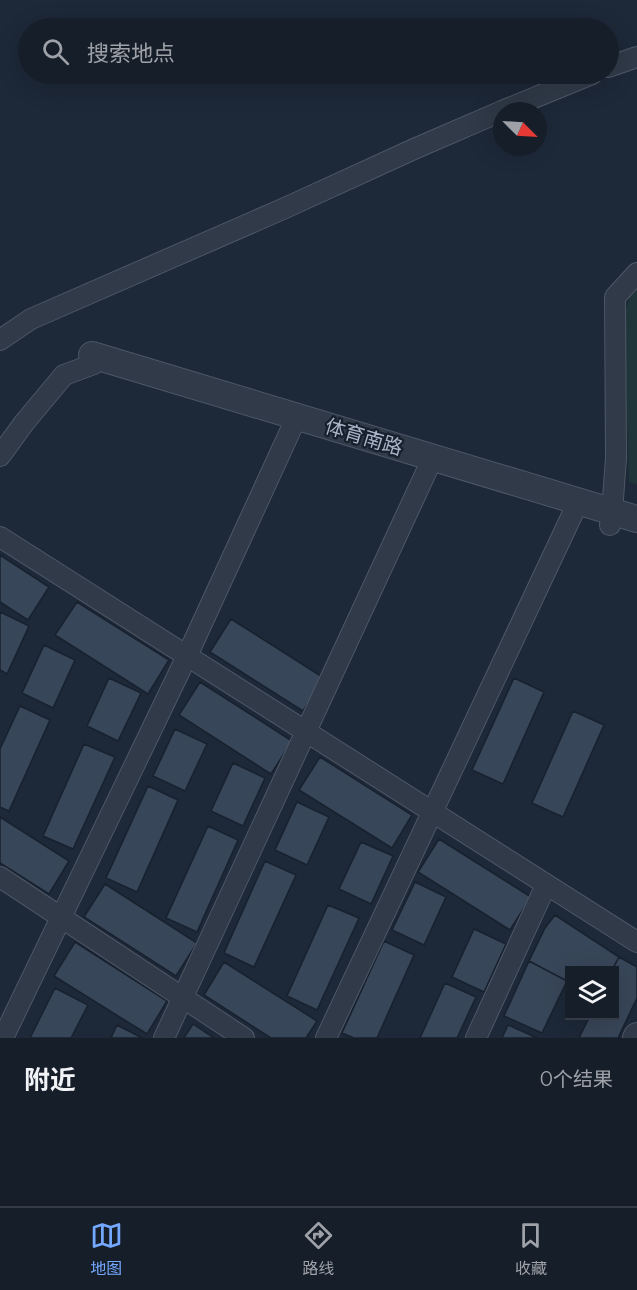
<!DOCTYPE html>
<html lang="zh">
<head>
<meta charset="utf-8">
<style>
  body { margin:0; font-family:Montserrat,"Noto Sans SC",sans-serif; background:#232b36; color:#f1f3f6 }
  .controls { position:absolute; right:18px; bottom:18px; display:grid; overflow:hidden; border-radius:0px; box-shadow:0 6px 24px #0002 }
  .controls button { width:54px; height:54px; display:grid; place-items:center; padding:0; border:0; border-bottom:2px solid #353c47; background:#161e2a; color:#f1f3f6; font:30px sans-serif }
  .compass { position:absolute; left:493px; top:102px; width:54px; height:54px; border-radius:50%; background:#161e2a; box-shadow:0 6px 24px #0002; rotate:114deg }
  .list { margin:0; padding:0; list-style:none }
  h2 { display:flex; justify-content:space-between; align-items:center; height:78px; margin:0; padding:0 24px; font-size:26px }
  h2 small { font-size:20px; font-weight:400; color:#9ea2a8 }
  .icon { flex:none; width:33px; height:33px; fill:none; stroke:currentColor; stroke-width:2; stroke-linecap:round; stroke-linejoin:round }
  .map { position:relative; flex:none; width:637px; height:1038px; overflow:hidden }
  .search { position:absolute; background:#161e2a; box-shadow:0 6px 24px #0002; left:18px; right:18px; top:18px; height:66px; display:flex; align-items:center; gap:15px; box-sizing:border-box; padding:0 21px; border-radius:33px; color:#9ea2a8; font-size:22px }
  .sheet { height:168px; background:#161e2a }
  nav { display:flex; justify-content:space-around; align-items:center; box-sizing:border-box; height:84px; border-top:2px solid #353c47; background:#161e2a; font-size:16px; color:#9ea2a8 }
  nav a { display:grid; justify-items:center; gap:3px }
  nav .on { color:#75a9ff }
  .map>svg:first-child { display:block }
  .green { fill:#1f3539 }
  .building { fill:#384659; stroke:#18212e; stroke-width:1.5 }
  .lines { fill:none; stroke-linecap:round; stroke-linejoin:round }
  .minor-casing { stroke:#4e5766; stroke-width:22 }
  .tertiary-casing { stroke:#4e5766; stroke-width:28 }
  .minor { stroke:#303a48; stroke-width:20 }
  .tertiary { stroke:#303a48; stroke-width:26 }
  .labels { text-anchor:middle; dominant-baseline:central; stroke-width:4.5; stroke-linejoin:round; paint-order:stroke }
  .street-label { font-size:20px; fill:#aab4c6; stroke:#161f2c }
</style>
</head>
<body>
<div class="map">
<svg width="637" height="1038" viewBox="0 0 637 1038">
  <rect width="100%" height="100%" fill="#1d2838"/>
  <path class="green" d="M637,284v201l-8,-3 -5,-164 7,-28z"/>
  <path class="building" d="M0,555l49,32 -21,33 -28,-18z
    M77,602l92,58 -21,34 -93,-59z
    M0,612l29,14 -22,48 -7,-4z
    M231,619l93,59 -21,33 -93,-59z
    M44,645l31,15 -22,48 -31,-15z
    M109,678l32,15 -23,48 -31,-15z
    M514,678l30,14 -41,92 -31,-14z
    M200,682l92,59 -21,33 -92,-59z
    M20,706l30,14 -41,91 -9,-4v-58z
    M573,711l31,14 -41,92 -31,-14z
    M175,729l32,15 -22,47 -32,-15z
    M84,744l31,13 -42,92 -30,-13z
    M320,757l92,58 -20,33 -93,-58z
    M233,763l32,15 -22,48 -32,-15z
    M148,786l30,14 -41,92 -31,-14z
    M297,802l32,15 -22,48 -32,-15z
    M0,817l69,44 -20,33 -49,-31z
    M208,826l30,14 -41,92 -31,-14z
    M439,839l92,58 -21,33 -92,-58z
    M361,842l32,14 -22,48 -32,-15z
    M265,861l31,14 -42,92 -30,-14z
    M415,882l31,15 -22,48 -32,-15z
    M105,884l92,59 -21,33 -92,-59z
    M328,905l31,13 -42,92 -30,-14z
    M555,915l64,42 -7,13h-42l-3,11 -38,-20 16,-33z
    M474,929l32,15 -22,48 -32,-15z
    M384,941l30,14 -37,83h-23l-12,-5z
    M75,942l92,59 -20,33 -93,-58z
    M619,957l18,10v31l-19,40h-39l11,-22h24v-46h-2z
    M529,961l38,20 -25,52 -38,-17z
    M224,962l93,59 -11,17h-35l-67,-43z
    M445,983l31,14 -19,41h-37z
    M55,988l33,17 -17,33h-41z
    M193,1024l21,14h-30z
    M117,1025l25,13h-31z
    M508,1025l29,13h-35z"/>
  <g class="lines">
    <defs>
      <path id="minor" d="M608,67l29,-10
        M502,111l90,-37
        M0,340l31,-21 254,-111 129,-59 88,-38
        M0,456l24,-33 40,-48 30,-11
        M610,525l2,-13 4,-54 -1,-161 22,-24
        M0,537l637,405
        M0,877l244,161
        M3,1038l184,-382 106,-231
        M164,1038l264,-570
        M326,1038l247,-525
        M476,1038l70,-153"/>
      <path id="tertiary" d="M92,355l545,164
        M636,1038l1,-2"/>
    </defs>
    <use href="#minor" class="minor-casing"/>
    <use href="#tertiary" class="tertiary-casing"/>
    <use href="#minor" class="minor"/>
    <use href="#tertiary" class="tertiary"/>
  </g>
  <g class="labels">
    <g class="street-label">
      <text transform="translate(364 437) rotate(17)">体育南路</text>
    </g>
  </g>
</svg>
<div class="controls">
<button><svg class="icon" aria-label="layers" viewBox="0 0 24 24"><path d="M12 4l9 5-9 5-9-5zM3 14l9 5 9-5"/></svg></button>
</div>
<svg class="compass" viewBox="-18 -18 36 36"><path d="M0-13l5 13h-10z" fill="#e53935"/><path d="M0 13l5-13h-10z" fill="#9ea2a8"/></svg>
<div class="search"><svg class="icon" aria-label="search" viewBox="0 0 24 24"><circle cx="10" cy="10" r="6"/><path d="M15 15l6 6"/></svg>搜索地点</div>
</div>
<section class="sheet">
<h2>附近<small>0个结果</small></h2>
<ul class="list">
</ul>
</section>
<nav>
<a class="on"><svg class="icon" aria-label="map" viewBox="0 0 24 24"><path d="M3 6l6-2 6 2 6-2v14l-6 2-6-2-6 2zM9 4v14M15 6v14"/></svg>地图</a>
<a><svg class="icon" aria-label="directions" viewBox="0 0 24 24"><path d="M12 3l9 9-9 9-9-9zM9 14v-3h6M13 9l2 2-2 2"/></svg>路线</a>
<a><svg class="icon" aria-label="saved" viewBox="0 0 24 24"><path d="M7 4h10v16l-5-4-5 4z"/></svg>收藏</a>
</nav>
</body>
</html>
